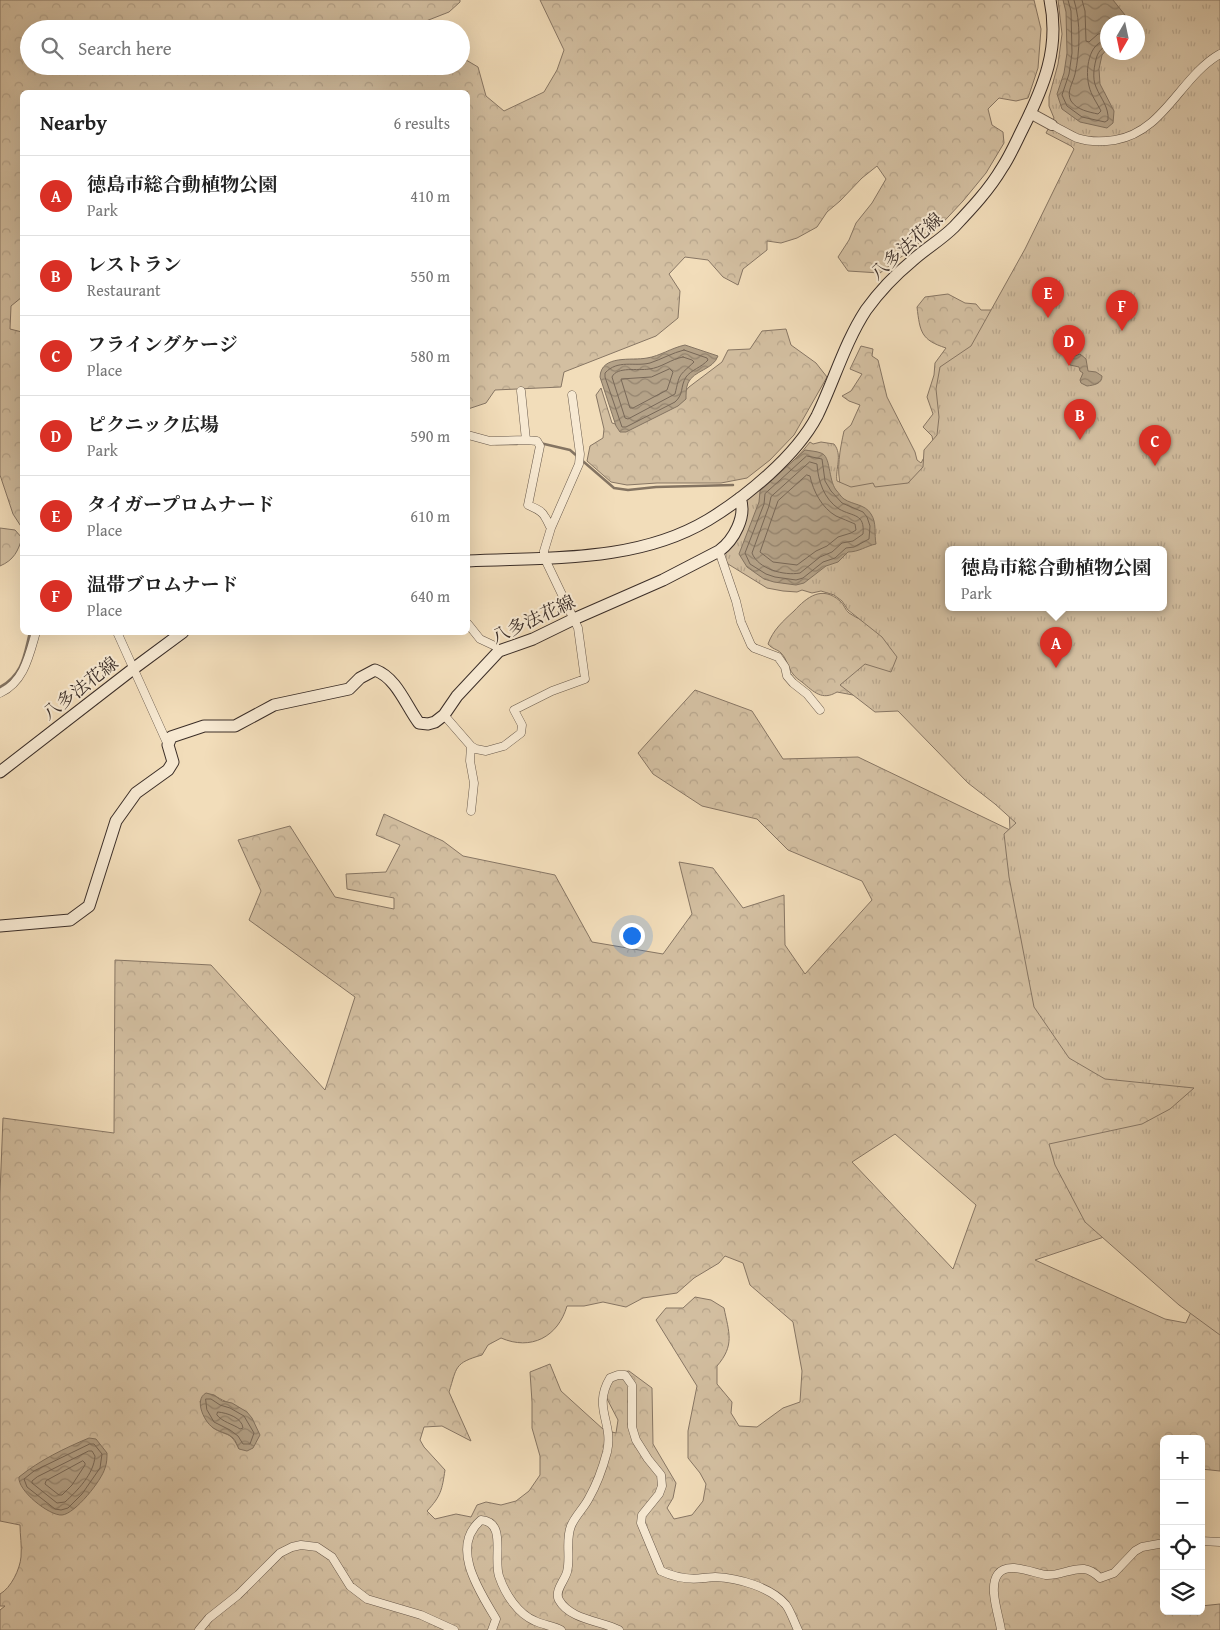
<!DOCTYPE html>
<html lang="en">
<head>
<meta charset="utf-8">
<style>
  body { margin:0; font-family:"Gentium Book Plus","Noto Serif JP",serif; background:#f2f2f2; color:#222 }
  .controls { position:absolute; right:15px; bottom:15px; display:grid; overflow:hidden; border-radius:8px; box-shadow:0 5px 20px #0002 }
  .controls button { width:45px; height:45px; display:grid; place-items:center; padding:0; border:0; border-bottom:1px solid #e0e0e0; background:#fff; color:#222; font:25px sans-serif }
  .compass { position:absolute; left:1100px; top:15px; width:45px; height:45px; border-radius:50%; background:#fff; box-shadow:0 5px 20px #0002; rotate:189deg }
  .you { position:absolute; left:631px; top:935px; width:18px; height:18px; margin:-12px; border:4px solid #fff; border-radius:50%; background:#1a73e8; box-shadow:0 0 0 8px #1a73e833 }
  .badge { display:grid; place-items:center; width:32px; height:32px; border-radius:50%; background:#d93025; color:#fff; font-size:16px; font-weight:700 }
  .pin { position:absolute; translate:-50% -41px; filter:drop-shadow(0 1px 2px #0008) }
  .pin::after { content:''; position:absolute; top:26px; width:18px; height:15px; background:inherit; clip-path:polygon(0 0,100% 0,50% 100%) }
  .popup { position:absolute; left:945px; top:546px; width:222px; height:65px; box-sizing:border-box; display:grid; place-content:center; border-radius:8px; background:#fff; filter:drop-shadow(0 1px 4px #0005); font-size:16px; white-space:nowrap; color:#767676 }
  .popup b { font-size:19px; color:#222 }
  .popup::after { content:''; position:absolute; left:50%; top:100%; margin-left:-10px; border:10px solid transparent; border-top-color:#fff }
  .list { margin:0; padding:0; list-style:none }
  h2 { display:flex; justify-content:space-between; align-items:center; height:65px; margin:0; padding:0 20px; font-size:21px }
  h2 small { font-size:16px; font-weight:400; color:#767676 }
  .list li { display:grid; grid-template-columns:32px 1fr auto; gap:15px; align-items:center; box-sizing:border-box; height:80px; padding:0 20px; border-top:1px solid #e0e0e0 }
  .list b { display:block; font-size:19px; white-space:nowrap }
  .list p { margin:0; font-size:16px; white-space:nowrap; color:#767676 }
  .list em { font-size:16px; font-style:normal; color:#767676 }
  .icon { flex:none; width:28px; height:28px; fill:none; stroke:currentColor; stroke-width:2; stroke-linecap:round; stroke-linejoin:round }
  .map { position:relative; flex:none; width:1220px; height:1630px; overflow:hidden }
  .search { position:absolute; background:#fff; box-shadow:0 5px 20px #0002; left:20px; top:20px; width:450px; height:55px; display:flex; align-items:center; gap:12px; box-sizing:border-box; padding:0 18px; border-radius:28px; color:#767676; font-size:19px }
  .panel { position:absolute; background:#fff; box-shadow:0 5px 20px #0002; left:20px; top:90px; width:450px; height:545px; border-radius:8px }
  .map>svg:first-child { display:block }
  .forest { fill:url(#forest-crowns); stroke:#877664; fill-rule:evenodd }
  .park { fill:url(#park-tufts); stroke:#877664; fill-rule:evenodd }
  .water { fill:url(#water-waves); stroke:#847462 }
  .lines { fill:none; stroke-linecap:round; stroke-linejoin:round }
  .shore { stroke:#786858; stroke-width:1 }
  .stream { stroke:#847462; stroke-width:2.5 }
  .minor-casing { stroke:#695a4c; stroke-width:9 }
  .tertiary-casing { stroke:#695a4c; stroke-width:12 }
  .secondary-casing { stroke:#3b2e28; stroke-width:13 }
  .minor { stroke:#f7e9d2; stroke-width:8 }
  .tertiary { stroke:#f7e9d2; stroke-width:10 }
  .secondary { stroke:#f7e9d2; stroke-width:11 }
  .labels { text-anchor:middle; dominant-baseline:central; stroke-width:4; stroke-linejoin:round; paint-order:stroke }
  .street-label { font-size:18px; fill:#3b2e28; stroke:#f7e9d2 }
</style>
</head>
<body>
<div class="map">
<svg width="1220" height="1630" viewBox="0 0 1220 1630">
  <defs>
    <pattern id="forest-crowns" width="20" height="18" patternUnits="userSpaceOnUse" patternTransform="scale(1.25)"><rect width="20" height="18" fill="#d3bfa1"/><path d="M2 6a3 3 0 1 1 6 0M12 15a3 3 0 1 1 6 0" fill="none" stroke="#b6a48b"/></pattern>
    <pattern id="park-tufts" width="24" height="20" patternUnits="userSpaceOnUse" patternTransform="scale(1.25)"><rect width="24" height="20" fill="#d3bfa1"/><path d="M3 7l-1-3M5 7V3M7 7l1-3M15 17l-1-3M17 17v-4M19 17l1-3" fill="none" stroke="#b6a48b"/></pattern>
    <pattern id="water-waves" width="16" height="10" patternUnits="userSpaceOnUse" patternTransform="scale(1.25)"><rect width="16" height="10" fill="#b4a288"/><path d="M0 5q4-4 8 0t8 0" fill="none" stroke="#94846f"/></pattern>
  </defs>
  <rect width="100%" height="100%" fill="#f2ddba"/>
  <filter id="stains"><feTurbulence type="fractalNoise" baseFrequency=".004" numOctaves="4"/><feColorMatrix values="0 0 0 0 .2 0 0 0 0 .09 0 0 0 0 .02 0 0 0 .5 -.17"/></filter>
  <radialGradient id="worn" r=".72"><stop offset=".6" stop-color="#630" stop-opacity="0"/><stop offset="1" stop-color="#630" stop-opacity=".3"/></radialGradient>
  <path class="forest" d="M0,0h460v2l-11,10 -23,9 -6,8h-391v37h432v-9l17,10 8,29 18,15 40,-19 13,-22 7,-20 -24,-50h494l7,29 -3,39 -10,30 -12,3 -17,-3 -11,11 4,16 11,7 1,11 -18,30 -23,28 -29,31 -54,41 -32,-2 -10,-14 11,-17 7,-17 16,-20 14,-24 -9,-13 -15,12 -22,23 -13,11 -10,15 -20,11 -16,5 -14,-2v9l-24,19 -5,16 -15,-8 -15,-17 -23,-3 -16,17 11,17 -2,27 -22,18 -92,36 -3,15 -66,3 -9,13 -18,6v-317h-446v205l-11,9 -1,23 12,3v196l-9,-14 -13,-39z
    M948,294l17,9 11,1 5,6h13l-46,239 -79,-57 -28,-4c-5,-18 -1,-39 3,-57l7,-6 9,-20 -11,-4 -7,-5 9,-5 11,-17 -12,-5 11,-23 12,3 -1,7 6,4 9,37 28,55 2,8 4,3 12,-22 -1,-5 -9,-9 10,-13 -6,-17 7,-22 1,-12 11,-15c-25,-8 -26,-16 -29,-41l8,-10z
    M786,329l5,16 25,18 11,14 -33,58 -24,25 -23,18 -26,5h-64l-30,2 -16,-3 -24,-21 3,-15 13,-8 1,-9 -8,-34 5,-7 11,35 14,4 49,-24 14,-16 33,-25 6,-12 22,-1 12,-18z
    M0,528l15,2 7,8c-4,13 -8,22 -22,28z
    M1220,585v886l-19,-2v-30h-37v172h37v-5l19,-2v26h-1220v-20l5,-4h-5v-12c11,-6 20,-25 21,-37 1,-11 -1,-22 -1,-32l-20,-4v-328l3,-75 111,15 1,-173 96,5 114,125 30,-93 -106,-77 12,-29 -23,-51 52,-14 45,71 59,12v-11l-47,-9 -1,-15 40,-2 14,-27 -24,-10 8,-21 59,27 20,15 92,19 37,67 71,12 29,-40 -13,-52 34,6 30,40 41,-13 1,50 20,29 67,-74 -10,-19 -74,-31 -31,-31 -55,-13 -49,-32 -15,-21 57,-63 57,21 31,48 75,-2 152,73 -1,-19 -132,-141 -24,25 -16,-3c-15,9 -23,0 -35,-10 -3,-2 -7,-5 -9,-8 -5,-6 -6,-15 -12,-21 -4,-4 -9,-4 -13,-9 5,-14 15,-23 26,-33 13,-14 28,-26 46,-10 4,3 5,9 9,12 9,6 19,10 28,15l287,-21zM895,1134l81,71 -23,64 -101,-107zM1104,1237l91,66 -9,20 -21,-4 -130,-59zM725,1256l18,7 7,22 43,37 9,49 -2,31 -17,6 -26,19 -18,-1 -8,-13 1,-11 -15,-18v-18c18,-21 12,-33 7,-58l-13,-8 -16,-3 -12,11h-17l-10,12 41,66 -9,45v27l12,15 6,11 -3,17 -11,14 -18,4 -7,-11 6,-10 3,-15 -23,-39 -1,-56 -23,-17 -14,2 -10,22 13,25 -2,13 -12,-3 -43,-39 -11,-27 -20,8 2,30v26l8,28v19l-11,16 -13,10 -15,4 -15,-3 -9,3 -6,12 -15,-3 -21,5 -8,-8c14,-15 15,-21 18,-41l-21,-23 -4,-7 4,-13 18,-1 29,15 -22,-49c8,-25 5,-29 33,-37l6,-10 13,-7c30,13 57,-1 66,-32h17l19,-4 23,5 17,-9 34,-5 17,-15 25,-15zM214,1395c14,10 35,12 41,31l-16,23c-9,-18 -10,-12 -24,-20 -10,-6 -13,-18 -15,-28z"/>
  <path class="park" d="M1058,0h162v1335l-41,-30 -94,-83 -30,-57 -6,-21 93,-20 28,-15 24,-21 -89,-9 -36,-21 -35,-51 -25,-130 -5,-43 12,-11 -21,-19 -27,-21 -70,-72 -23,1 -35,-27 25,-21 26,8 6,-15 -15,-20 -34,-27 -6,-9 -8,-6 -13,-4 -9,2 -10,-3 -5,2 -14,-1 -16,-3 -39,-24 -6,-10c11,-17 27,-35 24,-55 23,-16 47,-35 64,-57l3,2 8,-2 13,2c9,11 1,25 3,37l14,6 22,-4 2,4 33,-4 15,-16 1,-17 13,-15 2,-18 -3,-28 4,-22 31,-21 54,-97 49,-100 -3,-3 -25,-13 8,-15 -5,-12v-9l9,-33 4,-30zM1108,22h30v30h-30zM948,549h216v58h-216z"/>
  <path class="water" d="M1063,0h50l16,20v2h-21l-1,27 -5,6 -3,14 1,15 14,27 -1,12 -6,5 -27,-6 -18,-13 -5,-15 7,-21 3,-20 -1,-41z
    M685,345l33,11c-5,14 -24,14 -30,27 -2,5 -2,11 -2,16l-8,7 -52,26h-6l-4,-6 -16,-49c1,-23 32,-16 47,-19 13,-2 24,-10 38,-13z
    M1080,354l6,5 2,12 8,1 6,4c0,8 -8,9 -15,10l-6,-3 -1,-3 3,-7 -3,-2 -1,-4 -9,-2 -1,-3 3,-5z
    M805,450c5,1 11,1 16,3 10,3 7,26 15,37 3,3 5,7 8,9 9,6 21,5 27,15 6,9 3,20 5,30 -10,2 -17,8 -28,8l-10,10 -12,4 -22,17 -8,2 -22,-3 -10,-3 -17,-12 -8,-13 20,-52 1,-11z
    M206,1393l8,2 8,6 10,2 15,9 5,6 8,17 -7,13 -6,3 -8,-2c-2,-4 -3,-8 -6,-11 -5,-5 -11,-5 -18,-9 -10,-5 -22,-29 -9,-36z
    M89,1438l7,1 11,14c0,4 0,10 -2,15 -3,12 -30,46 -43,47 -13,1 -45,-25 -43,-38 21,-17 46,-29 70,-39z"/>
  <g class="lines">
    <path class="shore" d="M1068,0l3,11 1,42 -3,21 -7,21 5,11 15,11 23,5 3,-2c1,-13 -7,-21 -12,-33 -4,-9 -2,-21 1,-31 2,-5 5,-9 11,-10
      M1074,0c7,22 6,52 1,74 -2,9 -9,18 -4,27 6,9 18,11 27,13l3,-3c-4,-8 -10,-16 -12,-25 -4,-15 -1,-45 19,-46
      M1082,0l3,11 1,30 3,1 9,-8 10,-1
      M684,350l23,8 1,2c-6,7 -17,10 -22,17 -6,10 -2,17 -11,25l-49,25h-4l-17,-50v-4c13,-14 29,-6 45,-10 12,-4 22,-10 34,-13z
      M683,357l9,3 2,2c-16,15 -14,11 -19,32l-47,25 -3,-1 -13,-41c5,-11 26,-6 37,-8 12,-1 22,-10 34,-12z
      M670,369l3,3 -6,18 -34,18h-3l-9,-29 30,-2z
      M807,456l15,3 3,22 6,10 11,12 21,9 4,5 3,9 -1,13 -15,8 -8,1 -11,10 -12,4 -20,16 -7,2 -21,-3 -9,-3 -16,-10 -5,-11 19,-49 1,-10z
      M810,462l7,2c1,17 7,35 22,45 14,8 26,4 24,25l-10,7 -11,2 -10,9 -12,5 -20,16c-16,3 -42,-4 -48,-20l17,-47 2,-9z
      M807,475l3,1c3,15 12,32 26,40 6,3 13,5 19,8l1,6 -5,3 -13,4 -11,9 -11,5 -19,14 -24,-3 -13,-10 18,-51z
      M206,1399h5l9,6 10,3 14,8 10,17 -4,11h-7l-5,-8 -8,-6 -16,-8 -7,-12z
      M218,1412c10,1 24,6 25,16l-3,1c-7,-5 -18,-7 -23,-14z
      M90,1444h4l8,10 -2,14 -18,26 -14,14 -7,2 -6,-1 -28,-22 -3,-8 10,-8z
      M89,1451h3l3,5c-1,18 -18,35 -30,46l-8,1 -25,-20v-2l5,-4z
      M83,1461l2,2v2l-13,20 -10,10h-3l-14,-11 1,-3z"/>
    <path class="stream" d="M540,443l30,7 44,38 14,2 28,-3 77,-2
      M496,444h21
      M0,687c23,-13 24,-31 30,-55"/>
    <defs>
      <path id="minor" d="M1052,125c8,4 16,9 25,13 12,4 25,4 38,2 49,-8 65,-63 105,-86
        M521,391l5,49
        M551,528l28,-64 1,-10 -8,-59
        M719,551l17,50 5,21 10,23 3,3 24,9 7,10 2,9 6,7 14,11 13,16
        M468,624l12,15 15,7 4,5
        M117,632l51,113
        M0,693c24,-11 29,-37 36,-61
        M444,715l27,31 5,3 10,2 18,-5 17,-13 1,-8 -8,-15 38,-19 33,-12 -7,-51 -34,-71v-6l7,-23c-3,-4 -3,-7 -6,-11 -3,-7 -11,-9 -17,-12l12,-59 -3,-5 -11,-1 -36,1 -22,-6
        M471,746l-1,15 4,22 -3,28
        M1201,1541l19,1
        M199,1630l10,-12 29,-23 42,-42 12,-6 9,-2 16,2 15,10 18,29 17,13 54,16 33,15
        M492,1630l4,-11c-16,-27 -47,-72 -15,-99 26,2 12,37 18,56 6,18 19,38 36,45 9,4 18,5 26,9
        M619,1630c-17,-9 -49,-10 -60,-30 -5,-9 6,-20 8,-28 4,-15 -2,-31 4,-46 4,-10 13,-18 18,-28 8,-14 14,-31 18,-46 7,-30 -15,-44 3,-74l8,-3h7l7,10v42l4,13 12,19 13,16 1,11 -3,8 -17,21 -1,8 20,48c13,6 28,9 42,7 4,0 8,-1 12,-1 23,1 56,10 71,28 5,7 8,17 12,25
        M1001,1630c-2,-15 -13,-43 -3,-56 10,-13 35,-1 48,1 13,1 25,-7 38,-6 7,1 12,5 16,9l14,-5 21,-22 7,-4 22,-4"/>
      <path id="tertiary" d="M1030,113l22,12"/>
      <path id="secondary" d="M468,561c80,-4 168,2 240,-41 38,-23 88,-64 109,-104 17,-35 28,-74 49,-106 13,-18 29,-35 46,-49 13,-12 29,-21 42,-34 17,-18 35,-37 48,-59 8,-12 14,-26 21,-40 21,-42 37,-80 27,-128
        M0,772l133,-103 50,-37
        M0,926l70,-6 19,-14 27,-85 20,-28 32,-23 5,-8 -5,-17 3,-8 33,-11h31l39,-21 75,-16 11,-11 15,-8c22,8 31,36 44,53l9,1 7,-2 9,-7 13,-19 42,-45 34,-12 41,-20 89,-39 56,-29c15,-11 28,-35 21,-53"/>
    </defs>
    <use href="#minor" class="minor-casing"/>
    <use href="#tertiary" class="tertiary-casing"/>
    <use href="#secondary" class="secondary-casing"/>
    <use href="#minor" class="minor"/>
    <use href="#tertiary" class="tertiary"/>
    <use href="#secondary" class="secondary"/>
  </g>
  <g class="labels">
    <g class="street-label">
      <text transform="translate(906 246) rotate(-42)">八多法花線</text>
      <text transform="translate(533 619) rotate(-25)">八多法花線</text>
      <text transform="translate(80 688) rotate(-38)">八多法花線</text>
    </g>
  </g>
  <rect width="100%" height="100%" filter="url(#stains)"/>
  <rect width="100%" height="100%" fill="url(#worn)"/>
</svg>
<div class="controls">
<button>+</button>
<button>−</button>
<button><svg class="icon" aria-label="locate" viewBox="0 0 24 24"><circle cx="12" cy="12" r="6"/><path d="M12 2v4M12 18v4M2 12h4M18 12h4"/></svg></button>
<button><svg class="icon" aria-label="layers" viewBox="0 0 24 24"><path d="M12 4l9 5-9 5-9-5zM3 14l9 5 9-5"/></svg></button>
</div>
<svg class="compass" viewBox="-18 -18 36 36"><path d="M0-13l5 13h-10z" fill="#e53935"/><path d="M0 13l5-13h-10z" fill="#767676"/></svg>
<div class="you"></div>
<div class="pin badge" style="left:1056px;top:668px">A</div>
<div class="popup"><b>徳島市総合動植物公園</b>Park</div>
<div class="pin badge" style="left:1080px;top:440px">B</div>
<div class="pin badge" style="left:1155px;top:466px">C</div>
<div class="pin badge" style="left:1069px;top:366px">D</div>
<div class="pin badge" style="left:1048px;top:318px">E</div>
<div class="pin badge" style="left:1122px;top:331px">F</div>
<div class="search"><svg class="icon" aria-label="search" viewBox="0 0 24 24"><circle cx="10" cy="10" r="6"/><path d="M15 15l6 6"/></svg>Search here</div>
<section class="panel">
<h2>Nearby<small>6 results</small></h2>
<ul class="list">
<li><span class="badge">A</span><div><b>徳島市総合動植物公園</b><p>Park</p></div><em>410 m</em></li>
<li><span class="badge">B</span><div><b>レストラン</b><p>Restaurant</p></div><em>550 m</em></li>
<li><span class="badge">C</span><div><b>フライングケージ</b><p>Place</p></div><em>580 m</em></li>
<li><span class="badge">D</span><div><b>ピクニック広場</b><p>Park</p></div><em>590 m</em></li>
<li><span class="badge">E</span><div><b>タイガープロムナード</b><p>Place</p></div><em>610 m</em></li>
<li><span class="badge">F</span><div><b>温帯ブロムナード</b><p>Place</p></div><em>640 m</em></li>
</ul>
</section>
</div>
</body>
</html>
